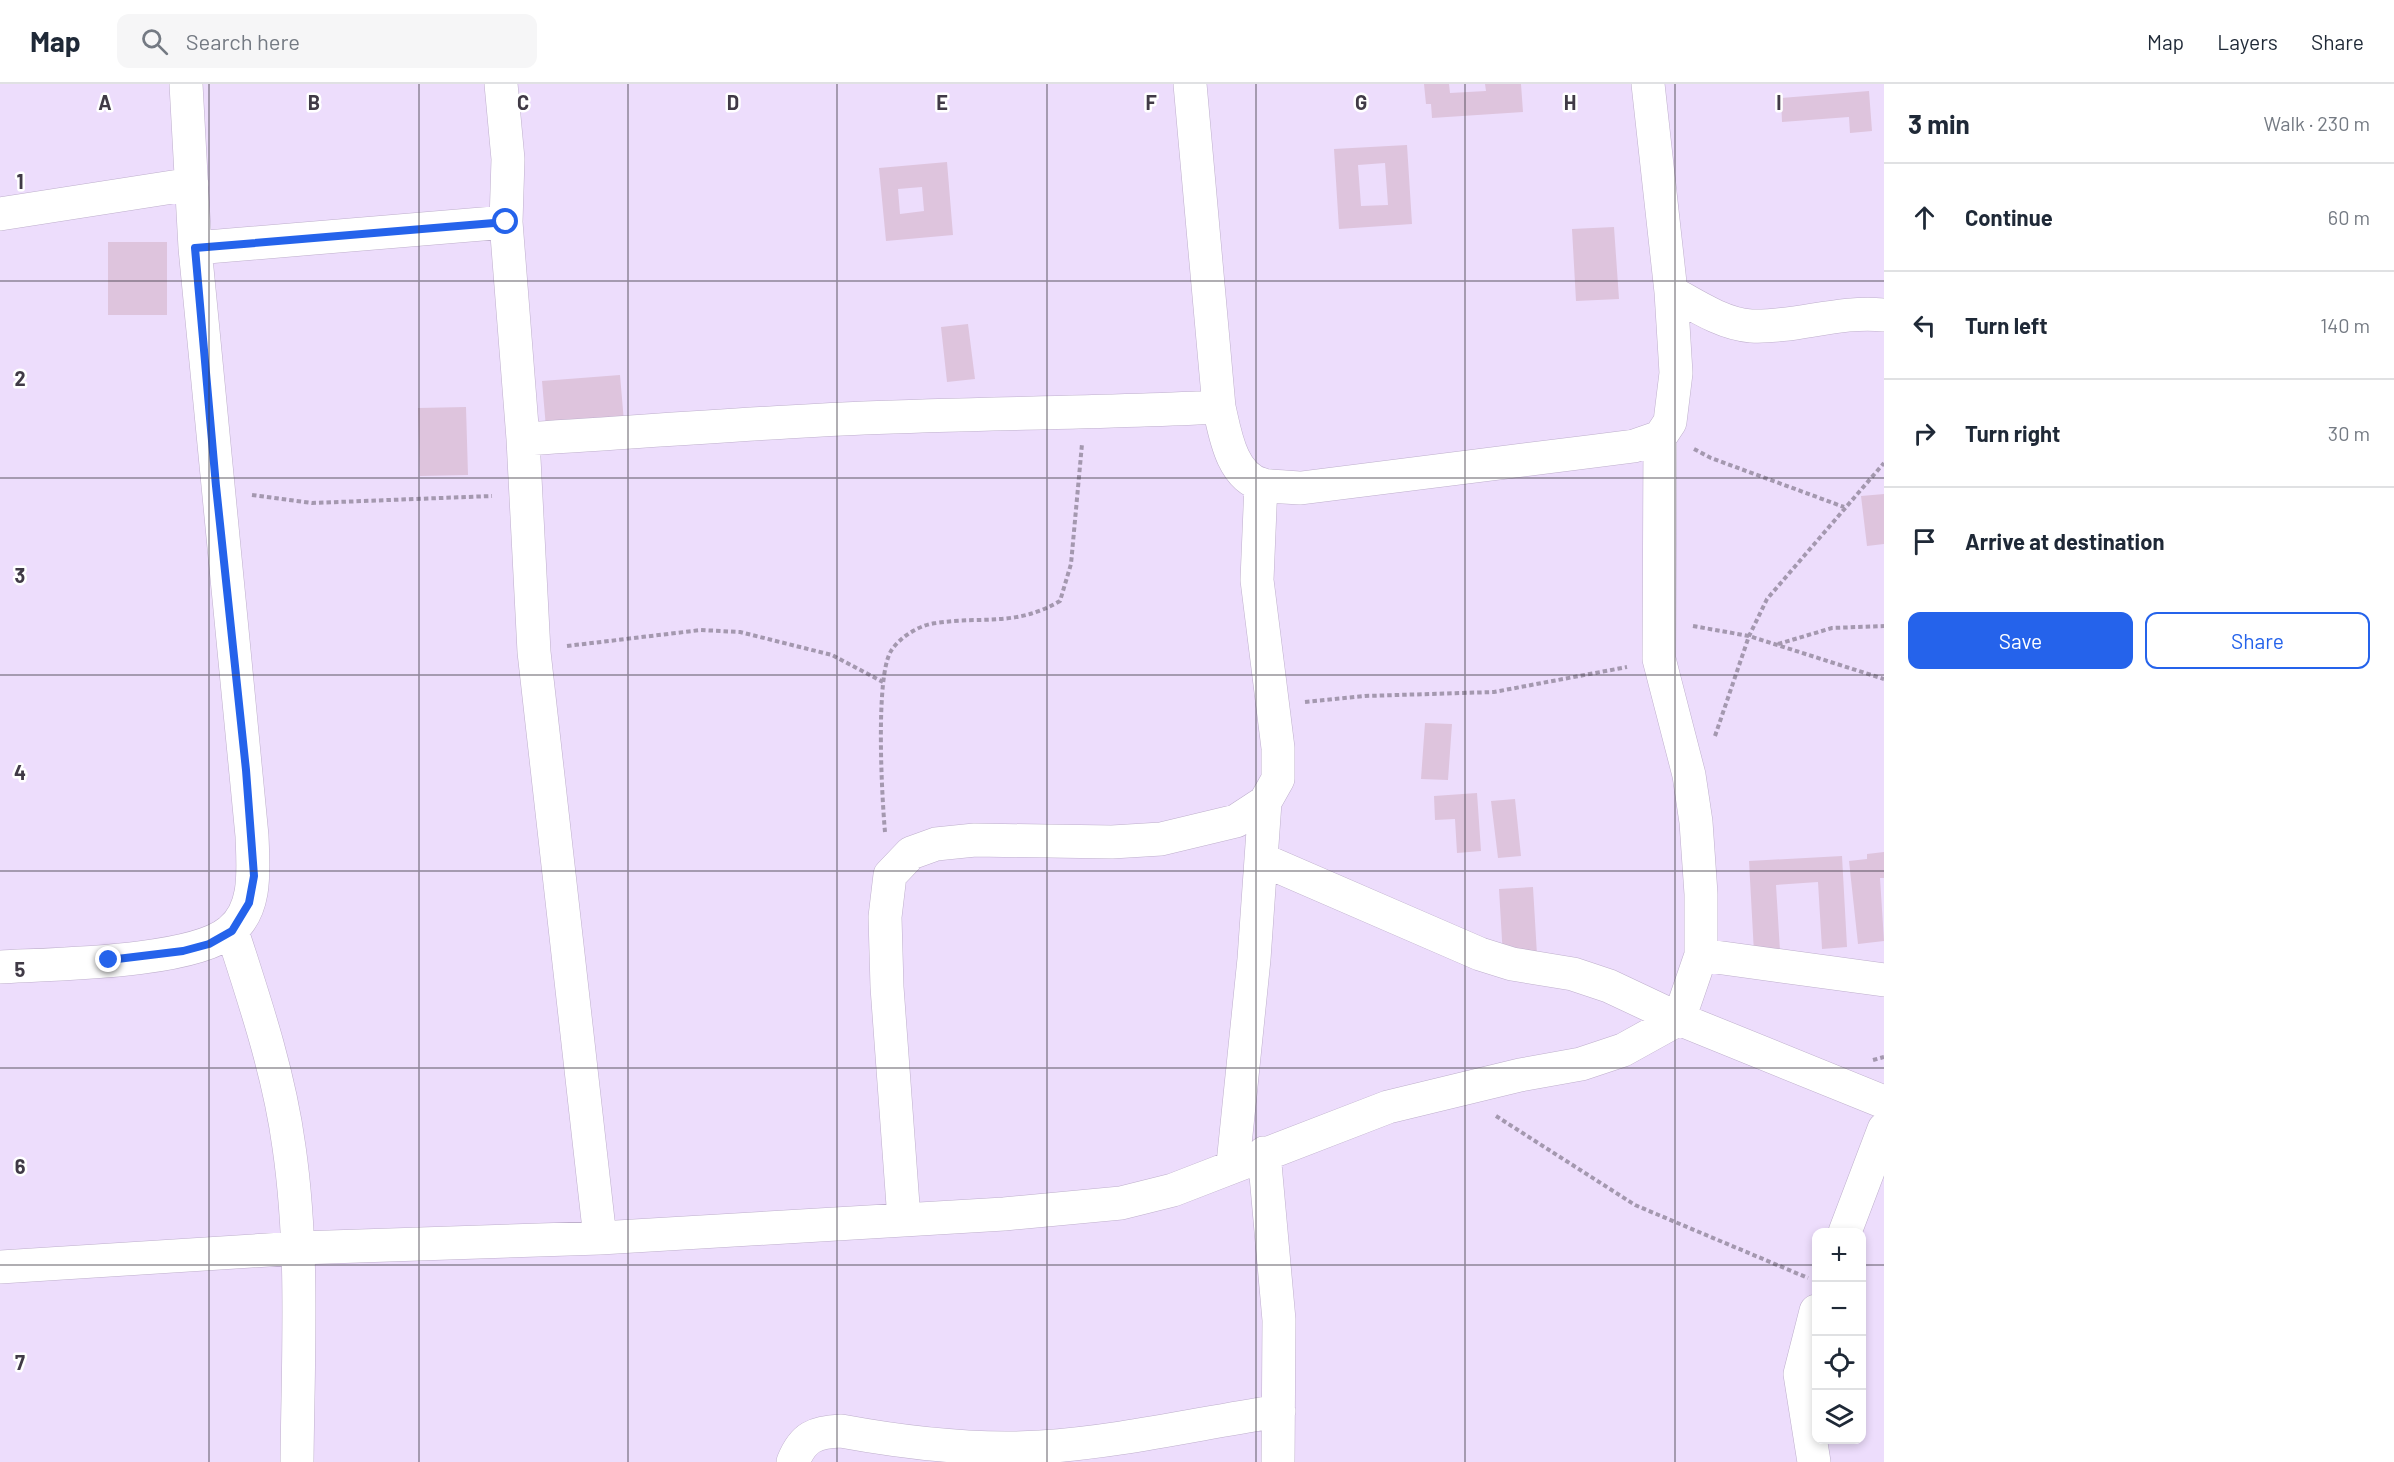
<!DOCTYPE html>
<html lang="en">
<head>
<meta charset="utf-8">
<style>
  body { margin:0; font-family:Barlow,sans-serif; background:#f6f6f7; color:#1f2937 }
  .controls { position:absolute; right:18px; bottom:18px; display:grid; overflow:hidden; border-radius:12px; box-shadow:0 3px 9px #0003 }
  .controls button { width:54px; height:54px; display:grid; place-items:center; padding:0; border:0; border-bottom:2px solid #e0e1e3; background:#fff; color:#1f2937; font:30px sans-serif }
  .stop { position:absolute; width:18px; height:18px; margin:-14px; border:4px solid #2563eb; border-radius:50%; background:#fff }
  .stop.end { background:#2563eb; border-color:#fff; box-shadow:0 2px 6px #0008 }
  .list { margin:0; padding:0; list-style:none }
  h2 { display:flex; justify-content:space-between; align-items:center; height:78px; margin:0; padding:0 24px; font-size:26px }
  h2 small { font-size:20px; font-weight:400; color:#747a83 }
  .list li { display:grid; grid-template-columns:39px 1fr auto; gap:18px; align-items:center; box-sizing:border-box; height:108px; padding:0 24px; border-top:2px solid #e0e1e3 }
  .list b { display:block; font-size:22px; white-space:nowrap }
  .list em { font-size:20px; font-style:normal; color:#747a83 }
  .actions { display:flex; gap:12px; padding:18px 24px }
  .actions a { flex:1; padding:14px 0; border:2px solid #2563eb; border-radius:12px; text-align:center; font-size:21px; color:#2563eb }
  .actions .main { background:#2563eb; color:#fff }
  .icon { flex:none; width:33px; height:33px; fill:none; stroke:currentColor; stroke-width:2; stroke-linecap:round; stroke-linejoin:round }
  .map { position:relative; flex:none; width:1884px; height:1378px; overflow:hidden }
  header { display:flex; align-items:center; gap:36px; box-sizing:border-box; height:84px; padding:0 30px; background:#fff; border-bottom:2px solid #e0e1e3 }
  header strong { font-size:28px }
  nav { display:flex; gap:33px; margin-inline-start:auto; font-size:21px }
  .search { width:420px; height:54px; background:#f6f6f7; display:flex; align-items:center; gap:15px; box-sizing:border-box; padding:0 21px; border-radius:12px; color:#747a83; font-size:22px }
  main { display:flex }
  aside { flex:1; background:#fff }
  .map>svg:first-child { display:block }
  .building { fill:#dec4dd; fill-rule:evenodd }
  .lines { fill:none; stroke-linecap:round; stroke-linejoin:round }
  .minor-casing { stroke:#beafcc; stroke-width:34 }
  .path { stroke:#a498af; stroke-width:4; stroke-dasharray:4.5 3; stroke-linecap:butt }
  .minor { stroke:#fff; stroke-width:33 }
  .route { stroke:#2563eb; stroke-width:8 }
  .grid { fill:none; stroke:#403a46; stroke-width:1.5; stroke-opacity:0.55 }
  .grid-label { font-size:20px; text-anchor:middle; font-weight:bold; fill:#403a46; stroke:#fff; stroke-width:5; stroke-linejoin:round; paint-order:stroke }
</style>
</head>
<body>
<header>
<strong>Map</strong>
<div class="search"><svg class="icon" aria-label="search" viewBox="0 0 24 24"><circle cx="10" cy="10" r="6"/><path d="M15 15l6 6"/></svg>Search here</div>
<nav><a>Map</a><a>Layers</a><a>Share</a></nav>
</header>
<main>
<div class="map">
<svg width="1884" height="1378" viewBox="0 0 1884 1378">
  <rect width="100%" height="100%" fill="#edddfc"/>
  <path class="building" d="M1424,0h25l1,9 36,-2 -1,-7h36l2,28 -91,6 -1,-14h-5z
    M1869,7l3,40 -22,2 -1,-16 -67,5 -1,-24z
    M1407,61l5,79 -73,5 -5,-80zM1385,79l3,42 -27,1 -3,-41z
    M947,78l6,73 -67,6 -7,-73zM922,103l2,24 -24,3 -2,-25z
    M1614,143l5,72 -43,2 -4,-72z
    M108,158h59v73h-59z
    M968,240l7,55 -28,3 -6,-55z
    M620,291l4,47 -78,6 -4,-47z
    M466,323l2,68 -48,1 -2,-68z
    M1884,410v50l-17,2 -6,-50z
    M1425,639l27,1 -4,56 -27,-1z
    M1477,709l4,58 -24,2 -2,-34 -20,1 -1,-24z
    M1515,715l6,57 -23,2 -7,-57z
    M1884,768v26h-4l4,63 -26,3 -9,-83 18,-2v-5z
    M1842,772l5,91 -25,2 -4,-67 -42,3 4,66 -26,2 -5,-92z
    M1533,803l4,68 -34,2 -4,-68z"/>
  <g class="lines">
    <defs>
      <path id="minor" d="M501,0l7,75 -2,63 17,217 11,213 66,586
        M1190,0l29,323c6,26 12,70 44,78 12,2 26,2 38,3l294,-37 39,-5 26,-9 10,-15 6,-49 -5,-81 -23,-208
        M0,130l192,-30
        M195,164l311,-26
        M1671,208c25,14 52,32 80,34 45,2 88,-16 133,-11
        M523,355c114,-7 228,-16 341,-21 119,-5 237,-5 355,-11
        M1263,776l217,94 32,10 61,10 36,12 70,33 205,83
        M232,847c23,71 47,142 57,216 15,104 9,210 8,315
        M1701,871l183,25
        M0,883c53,-3 192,-4 230,-36 28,-22 23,-64 22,-95l-57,-588 -9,-164
        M1264,1069l15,167 -1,142
        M1233,1080l21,-205 11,-157
        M904,1135l-17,-232 -2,-70 5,-42 21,-22 25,-9 39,-4 137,2 49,-3 75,-18 29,-19 13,-23v-31l-21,-168 4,-96
        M1845,1148l39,-103
        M0,1183l299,-19 301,-10 404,-24 117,-11 52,-13 215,-83 132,-32 61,-11 42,-14 56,-31 22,-64v-61l-5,-72 -7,-47 -30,-116 1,-222
        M793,1378c10,-25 22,-30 48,-31 65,12 133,20 199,16 80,-5 160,-24 239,-36
        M1814,1378l-14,-88 16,-63"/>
    </defs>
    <use href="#minor" class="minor-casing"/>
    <path class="path" d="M1694,365l17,9 133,49
      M252,411l60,8 180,-7
      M1693,542l56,10 135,43
      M1778,560l54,-16 52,-2
      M567,562l134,-16 39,2 92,23 51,27
      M1305,618l60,-6 129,-4 133,-25
      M1715,652l34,-100 18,-37 117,-136
      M885,748c-3,-33 -10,-155 6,-181 9,-14 28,-26 45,-28 47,-7 79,4 124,-22l11,-37 11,-120
      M1873,976l11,-3
      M1496,1032l139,89 173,73"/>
    <use href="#minor" class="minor"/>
  </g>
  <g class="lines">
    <path class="route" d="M109,876l74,-9 26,-7 23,-13 17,-28 5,-27 -8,-106 -30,-284 -21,-238 311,-26"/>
  </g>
  <path class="grid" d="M209,0v1378M419,0v1378M628,0v1378M837,0v1378M1047,0v1378M1256,0v1378M1465,0v1378M1675,0v1378M0,197h1884M0,394h1884M0,591h1884M0,787h1884M0,984h1884M0,1181h1816M1862,1181h22"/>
  <g class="grid-label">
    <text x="105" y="26">A</text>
    <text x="314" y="26">B</text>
    <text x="523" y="26">C</text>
    <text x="733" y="26">D</text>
    <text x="942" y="26">E</text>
    <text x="1151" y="26">F</text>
    <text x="1361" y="26">G</text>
    <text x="1570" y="26">H</text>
    <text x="1779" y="26">I</text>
    <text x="20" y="105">1</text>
    <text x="20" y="302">2</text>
    <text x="20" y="499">3</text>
    <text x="20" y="696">4</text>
    <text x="20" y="893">5</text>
    <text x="20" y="1090">6</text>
    <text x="20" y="1286">7</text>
  </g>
</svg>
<div class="controls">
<button>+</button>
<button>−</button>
<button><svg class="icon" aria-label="locate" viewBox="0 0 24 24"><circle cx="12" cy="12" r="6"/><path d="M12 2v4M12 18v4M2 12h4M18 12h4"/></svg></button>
<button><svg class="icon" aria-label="layers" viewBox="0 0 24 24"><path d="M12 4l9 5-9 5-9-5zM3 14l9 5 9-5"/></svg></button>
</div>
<div class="stop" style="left:506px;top:138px"></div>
<div class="stop end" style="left:109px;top:876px"></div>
</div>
<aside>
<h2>3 min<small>Walk · 230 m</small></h2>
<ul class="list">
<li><svg class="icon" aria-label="ahead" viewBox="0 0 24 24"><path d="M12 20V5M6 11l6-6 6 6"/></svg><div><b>Continue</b></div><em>60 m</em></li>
<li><svg class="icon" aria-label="left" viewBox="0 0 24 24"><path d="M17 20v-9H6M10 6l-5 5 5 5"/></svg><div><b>Turn left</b></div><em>140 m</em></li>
<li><svg class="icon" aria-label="right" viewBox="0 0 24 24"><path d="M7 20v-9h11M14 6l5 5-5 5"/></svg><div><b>Turn right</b></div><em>30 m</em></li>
<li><svg class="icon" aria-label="arrive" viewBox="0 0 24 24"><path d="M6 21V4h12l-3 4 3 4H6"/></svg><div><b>Arrive at destination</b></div></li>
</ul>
<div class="actions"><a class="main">Save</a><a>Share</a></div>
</aside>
</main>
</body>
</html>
